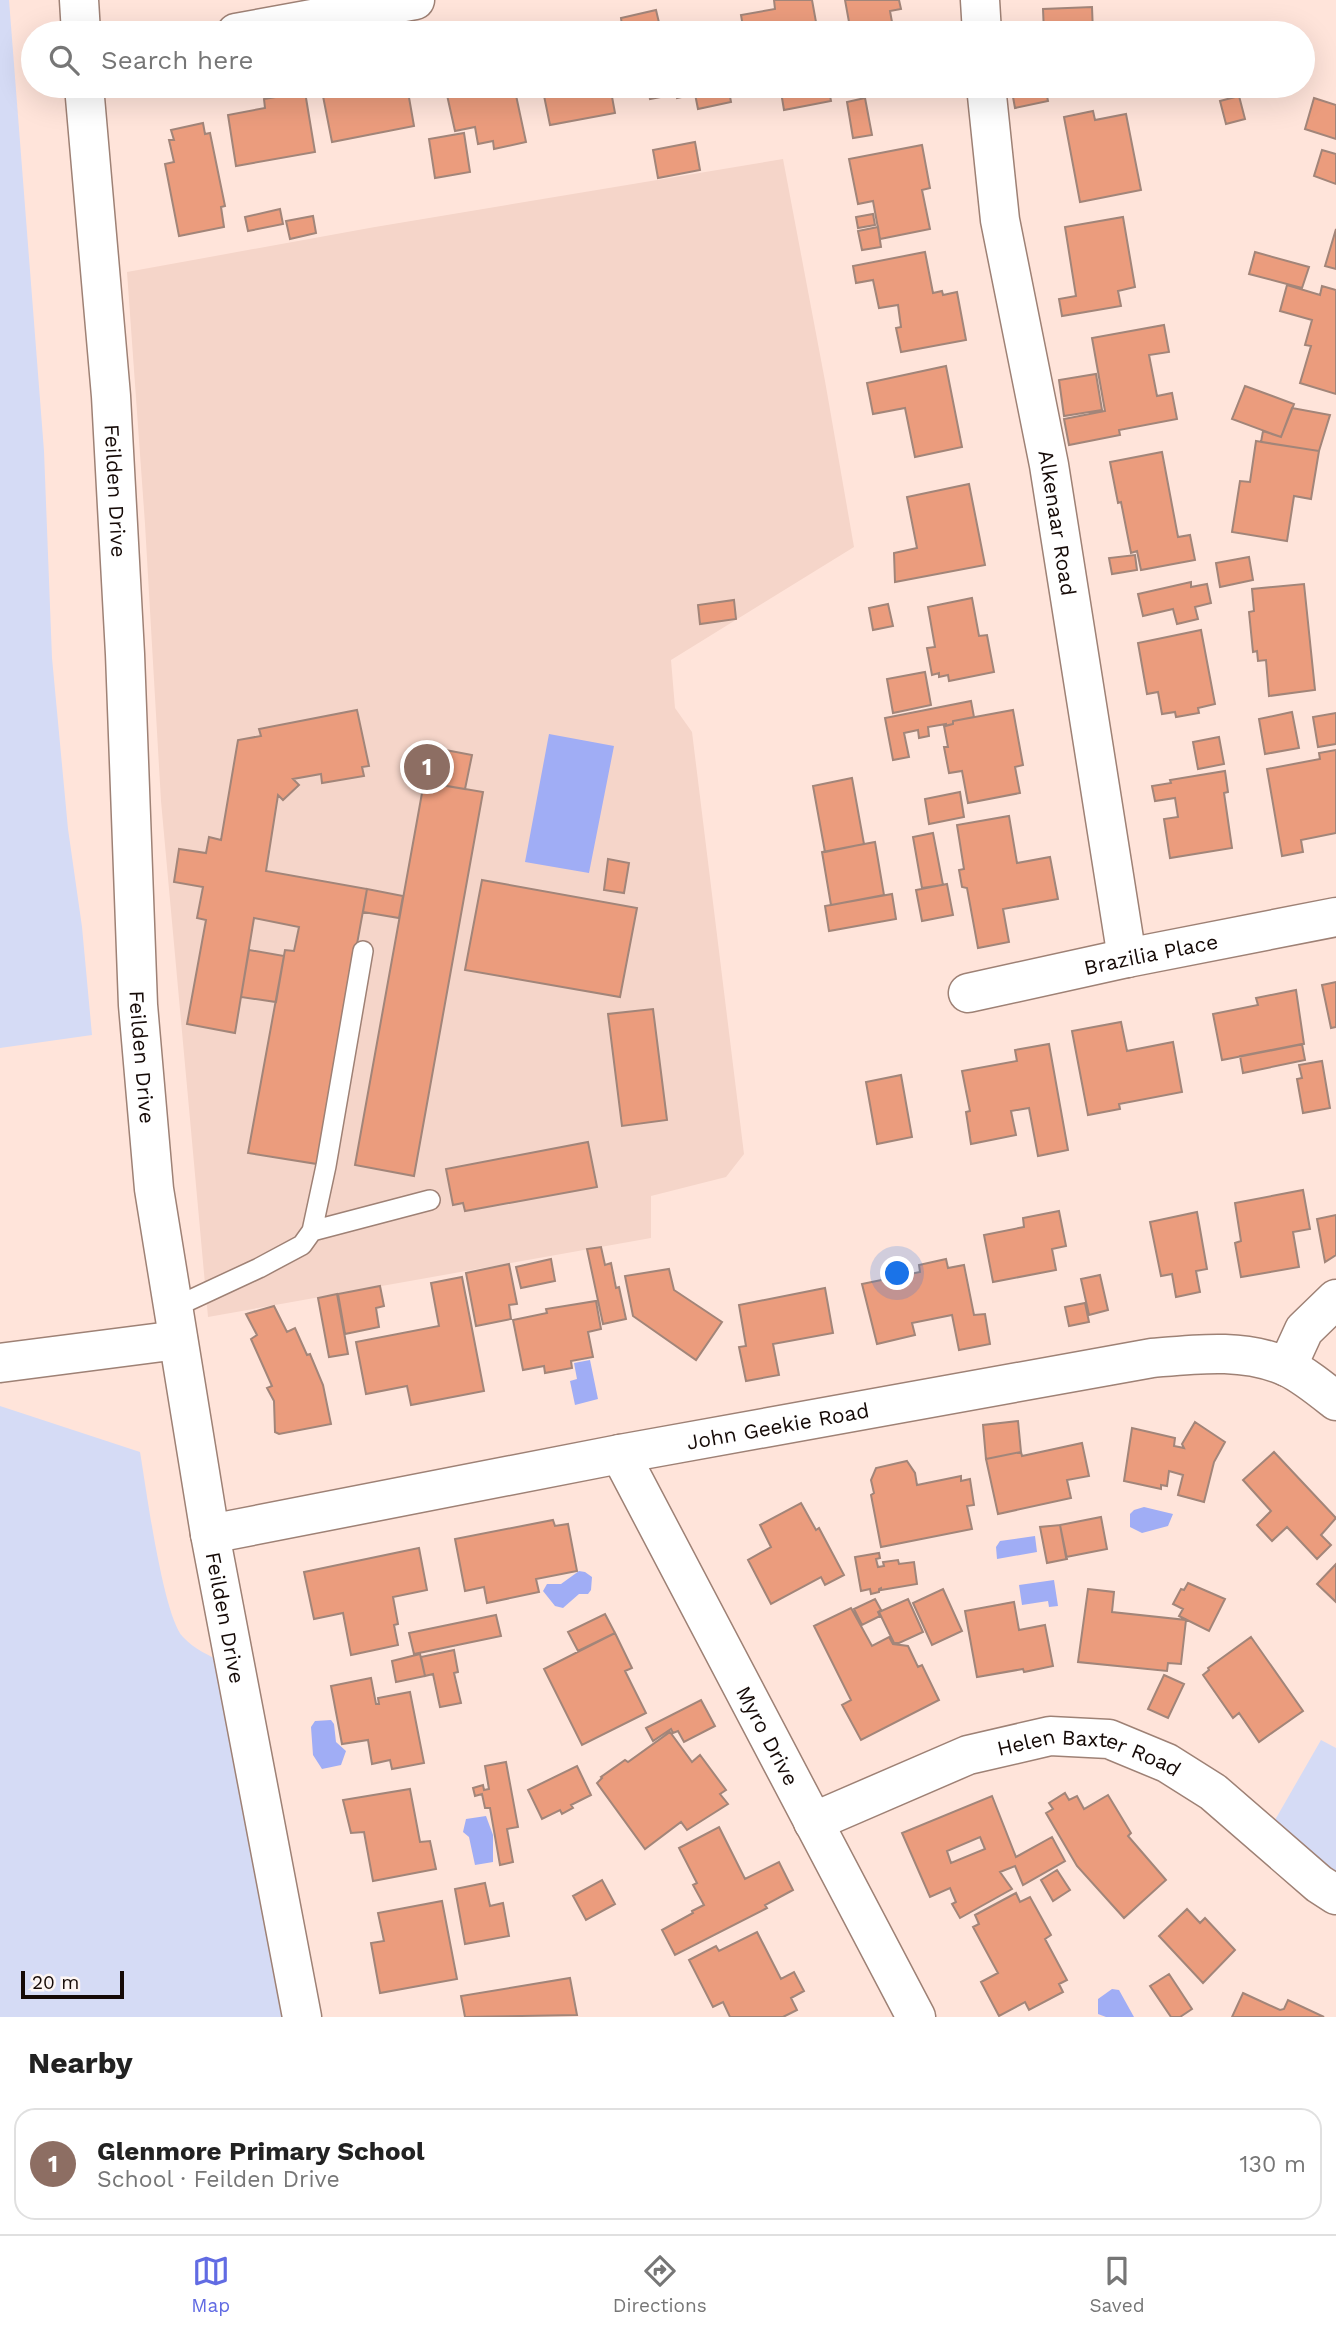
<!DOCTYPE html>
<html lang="en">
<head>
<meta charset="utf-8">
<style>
  body { margin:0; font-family:"Work Sans",sans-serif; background:#f6f6f6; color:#222 }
  .scale { position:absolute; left:21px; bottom:18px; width:103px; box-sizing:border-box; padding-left:7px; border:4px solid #150a07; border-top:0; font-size:19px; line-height:24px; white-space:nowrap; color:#150a07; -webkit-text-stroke:5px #fdf6f4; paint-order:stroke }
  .you { position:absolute; left:898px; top:1274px; width:24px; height:24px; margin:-18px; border:5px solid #fff; border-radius:50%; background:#1a73e8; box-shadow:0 0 0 10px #1a73e833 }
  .badge { display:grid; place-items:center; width:46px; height:46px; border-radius:50%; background:#616be3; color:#fff; font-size:23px; font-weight:700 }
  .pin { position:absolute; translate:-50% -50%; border:4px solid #fff; box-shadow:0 2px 7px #0006 }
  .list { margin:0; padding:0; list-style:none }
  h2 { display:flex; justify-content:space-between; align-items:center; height:91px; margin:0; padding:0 28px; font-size:30px }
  h2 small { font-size:23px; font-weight:400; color:#767676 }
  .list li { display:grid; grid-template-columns:46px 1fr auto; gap:21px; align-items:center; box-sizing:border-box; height:112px; margin:0 14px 14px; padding:0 14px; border:2px solid #e0e0e0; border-radius:21px }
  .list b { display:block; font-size:26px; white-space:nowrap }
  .list p { margin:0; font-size:23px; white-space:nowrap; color:#767676 }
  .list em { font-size:23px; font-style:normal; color:#767676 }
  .icon { flex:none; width:38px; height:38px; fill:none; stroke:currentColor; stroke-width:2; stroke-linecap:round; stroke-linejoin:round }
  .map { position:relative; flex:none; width:1336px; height:2017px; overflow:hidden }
  .search { position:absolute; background:#fff; box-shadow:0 7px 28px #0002; left:21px; right:21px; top:21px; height:77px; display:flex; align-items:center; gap:18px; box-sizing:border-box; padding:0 24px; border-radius:38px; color:#767676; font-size:26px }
  .sheet { height:217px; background:#fff }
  nav { display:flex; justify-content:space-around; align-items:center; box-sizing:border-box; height:98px; border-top:2px solid #e0e0e0; background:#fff; font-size:19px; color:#767676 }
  nav a { display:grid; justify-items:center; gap:4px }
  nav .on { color:#616be3 }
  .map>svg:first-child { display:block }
  .built { fill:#f5d5c9 }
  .green { fill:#d5dbf5 }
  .water { fill:#a0adf5 }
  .building { fill:#eb9c7d; stroke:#a28579; stroke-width:2; fill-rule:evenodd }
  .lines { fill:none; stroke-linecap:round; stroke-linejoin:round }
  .service-casing { stroke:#9e8175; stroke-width:22 }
  .minor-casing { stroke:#9e8175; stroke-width:41 }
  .tertiary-casing { stroke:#9e8175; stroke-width:41 }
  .service { stroke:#fff; stroke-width:19 }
  .minor { stroke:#fff; stroke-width:38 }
  .tertiary { stroke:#fff; stroke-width:38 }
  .labels { text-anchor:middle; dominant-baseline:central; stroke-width:5; stroke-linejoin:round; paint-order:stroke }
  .street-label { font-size:21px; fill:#150a07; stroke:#fdf6f4 }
</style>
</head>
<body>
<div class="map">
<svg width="1336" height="2017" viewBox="0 0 1336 2017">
  <rect width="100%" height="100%" fill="#ffe4da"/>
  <path class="built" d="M783,159l42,222 29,166 -183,113 4,48 17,24 52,422 -18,23 -75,19v42l-443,79 -47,-516 -16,-277 -18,-252 248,-45z"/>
  <path class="green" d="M0,0h9l35,451 8,207 16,171 14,98 10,108 -92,13z
    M0,1406l140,46c6,35 23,164 43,185 11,12 27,19 41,26l62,354h-286z
    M1321,1740l15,8v126l-61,-54z"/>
  <path class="water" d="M549,734l65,12 -25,127 -64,-11z
    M590,1360l8,39 -23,6 -5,-24 7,-2 -3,-16z
    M1144,1507l29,7 -5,12 -26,7 -12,-6v-13l4,-4z
    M1035,1536l2,16 -40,7 -1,-12 4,-6z
    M579,1571l6,1 7,5 -1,13 -3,4h-9l-16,14 -8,-2 -12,-15 4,-7h14z
    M1054,1580l4,26 -9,1 -1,-6 -26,4 -3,-20z
    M331,1720l3,4 2,18 10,9 -5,14 -19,4 -9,-14 -2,-28 4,-6z
    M486,1816l7,19v27l-18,3 -6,-28 -6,-5 3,-13z
    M1112,1989l7,1 15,27h-28l-8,-3v-15z"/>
  <path class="building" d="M774,0h38l6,33h-74l-3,-18 34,-6z
    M845,0h54l2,9 -11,2 4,22h-43z
    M1092,7l1,26h-49l-1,-24z
    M656,10l5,21 -38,2 -2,-15z
    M351,86h56l7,40 -82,16 -10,-51z
    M445,86h69l12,56 -32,7 -1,-8 -15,3 -3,-17 -20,4z
    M542,86h68l5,27 -65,12z
    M647,86h81l3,16 -33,7 -3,-15 -18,4 -1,-4 -26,5z
    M780,86h48l3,15 -47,9z
    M1011,86h34l3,15 -33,7z
    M305,92l10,60 -79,14 -8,-51 37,-7 -1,-9z
    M1239,96l6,23 -19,5 -6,-23z
    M865,98l7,37 -19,3 -6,-36z
    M1314,98l22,7v34l-31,-10z
    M1093,111l2,9 31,-6 15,76 -61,12 -16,-85z
    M203,123l2,11 5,-1 15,73 -4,1 3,20 -45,9 -14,-72 9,-2 -5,-22h5l-3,-10z
    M464,133l6,39 -35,6 -6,-39z
    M695,142l5,28 -42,8 -5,-28z
    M922,145l8,43 -8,2 8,39 -50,10 -7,-38 -15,3 -9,-45z
    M1322,150l14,4v30l-22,-8z
    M280,209l3,15 -35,7 -3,-14z
    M873,214l2,11 -17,3 -2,-11z
    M313,216l3,17 -26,6 -4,-18z
    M1123,217l12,70 -17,4 3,15 -59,10 -3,-17 17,-3 -11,-69z
    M878,227l3,20 -19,3 -4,-19z
    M1336,229v40l-11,-3z
    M925,252l8,41 9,-2 1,4 14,-3 9,48 -65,12 -5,-24 5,-1 -3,-22 -19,3 -6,-28 -17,3 -3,-17z
    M1255,252l54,15 -7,21 -53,-14z
    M1287,285l33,10 2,-9 14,4v104l-36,-11 11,-37 -6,-1 7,-25 -32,-9z
    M1164,325l5,27 -20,3 8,41 15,-3 5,26 -58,11 1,5 -51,10 -5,-26 41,-8 -13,-73z
    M946,366l16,81 -47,10 -10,-49 -32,6 -6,-31z
    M1096,374l6,36 -38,6 -5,-36z
    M1245,386l49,18 -13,33 -49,-18z
    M1292,408l38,7 -11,36 -58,-9 2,-11 18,6z
    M1256,441l63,10 -8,48 -17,-3 -7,45 -55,-9 8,-51 10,1z
    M1162,452l16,85 12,-2 5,25 -54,10 -4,-19 -6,2 -10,-51 -3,1 -8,-41z
    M969,484l16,81 -90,17 -1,-29 23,-5 -10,-51z
    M1135,555l2,15 -25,4 -3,-16z
    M1249,557l4,23 -33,7 -4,-24z
    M1191,582v5l16,-3 4,19 -16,4 3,12 -21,5 -4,-15 -30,7 -5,-22z
    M1304,584l11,106 -46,6 -3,-36 -8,1 -1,-10 -4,1 -4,-40 5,-1 -2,-22z
    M972,598l7,38 8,-1 7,37 -45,9 -1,-6 -9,2v-4l-7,2 -5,-27 8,-1 -7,-40z
    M734,600l2,19 -36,5 -2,-19z
    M888,604l5,22 -20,4 -4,-22z
    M1201,630l14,74 -17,4 1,5 -23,4 -1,-5 -13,2 -4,-22 -11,2 -9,-51z
    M925,672l6,33 -38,8 -6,-34z
    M971,701l3,16 -21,4v3l-7,2v-2l-18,3 1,9 -10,2 -1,-8 -14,3 5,24 -16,3 -8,-42z
    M357,710l12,56 -7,1 2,9 -42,7 -1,-9 -28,5 6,6 -16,15 -5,-5 -12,76 101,18 -50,275 -69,-11 37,-203 9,1 5,-24 -45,-9 -19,115 -48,-9 19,-104 -9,-2 6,-31 -29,-5 5,-33 27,4 3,-16 12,3 17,-100 23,-4 -2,-7z
    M1013,710l10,55 -8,2 5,26 -52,10 -6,-32 -13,2 -5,-26h4l-4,-21 9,-2v-3z
    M1292,712l7,36 -34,6 -6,-35z
    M1336,713v31l-18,3 -5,-30z
    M1219,737l5,27 -26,5 -5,-27z
    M435,748l37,7 -7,34 -37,-6z
    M1336,750v83l-35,7 2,12 -21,4 -15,-87 53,-10 -1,-6z
    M1225,771l3,21 -4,1 8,55 -62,10 -6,-39 14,-2 -3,-19 -20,3 -3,-15 19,-3 -1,-3z
    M852,778l12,66 -39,8 -12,-66z
    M424,782l59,10 -69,384 -59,-11z
    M960,792l4,25 -35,7 -4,-25z
    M1009,816l8,47 33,-6 8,42 -55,10 6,33 -31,6 -11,-60 -5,-1 -3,-17 5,-1 -7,-44z
    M933,833l10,52 -21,3 -9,-51z
    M875,842l9,53 -53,10 -9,-53z
    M608,859l21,4 -5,30 -20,-3z
    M482,880l155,28 -17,89 -155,-27z
    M947,884l6,31 -31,6 -6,-31z
    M367,889l36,7 -4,22 -36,-6z
    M892,894l4,25 -67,12 -4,-25z
    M249,950l35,6 -8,46 -35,-5z
    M1336,982v45l-5,1 -9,-43z
    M1296,990l8,54 -82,16 -9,-46 45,-9 -2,-7z
    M653,1009l14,111 -45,6 -14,-112z
    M1121,1022l6,29 46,-9 9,50 -63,12 1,5 -32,6 -16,-84z
    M1049,1044l19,106 -30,6 -9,-48 -18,3 5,24 -45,9 -5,-32 4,-1 -8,-40 55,-10 -2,-11z
    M1302,1044l3,16 -62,13 -3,-17z
    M1322,1061l8,47 -27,5 -6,-34 5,-1 -3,-13z
    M901,1075l11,62 -35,7 -11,-62z
    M588,1142l9,45 -132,24 -2,-8 -10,2 -7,-36z
    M1303,1190l7,39 -17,3 6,35 -58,10 -6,-34 6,-2 -6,-38z
    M1059,1211l7,35 -14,3 4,21 -63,12 -9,-47 40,-8 -1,-9z
    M1197,1212l10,57 -11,2 4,21 -24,5 -4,-23 -11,2 -11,-54z
    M1336,1215v40l-11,7 -8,-43z
    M601,1247l4,18 6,-2 5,25 3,-1 7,32 -23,5 -16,-75z
    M551,1259l4,22 -34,7 -5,-21z
    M946,1259l2,9 16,-3 10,50 11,-1 5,30 -31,6 -7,-35 -40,8 3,12 -38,9 -15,-60 58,-12 -1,-7z
    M509,1264l8,40 -8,1 2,14 -35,7 -10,-53z
    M669,1269l5,21 48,32 -26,38 -63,-44 -8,-40z
    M1100,1275l8,35 -19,5 -8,-36z
    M462,1277l22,114 -73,14 -4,-19 -41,8 -10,-52 83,-16 -8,-43z
    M380,1286l4,20 -8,2 3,19 -34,7 -7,-40z
    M825,1288l8,45 -60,11 6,31 -33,6 -7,-34 7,-1 -7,-41z
    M337,1294l11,60 -19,3 -11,-59z
    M596,1301l5,28 -13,3 5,25 -22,4 1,7 -27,5 -1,-7 -21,4 -10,-50 34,-7 -1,-4z
    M1085,1303l4,19 -20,4 -4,-19z
    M274,1306l13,26 8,-4 12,27 3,-1 13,31 8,39 -52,10 -4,-2 -1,-31 -7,-13 5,-2 -21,-47 6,-4 -11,-21z
    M1018,1421l3,31 -35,7 -3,-34z
    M1195,1422l30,20 -11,20 -10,40 -26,-7 5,-20 -14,-4 -2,15 -6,-1v4l-37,-8 8,-53 43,10 -1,8 10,2 -2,-4z
    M1082,1443l7,33 -22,4 4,18 -73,16 -12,-55 35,-7 1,4z
    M1274,1452l62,66 -15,17 10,10 -14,14 -30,-32 -15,14 -15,-16 14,-14 -28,-31z
    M907,1461l8,12 2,12 44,-9v5l9,-2 4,26 -7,1 5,23 -91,18 -10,-52 3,-2 -3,-13 5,-12z
    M801,1503l15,27 3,-2 25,47 -19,10 -4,-8 -50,27 -23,-44 23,-13 -11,-22z
    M1101,1517l6,32 -41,8 -6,-32z
    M553,1520l2,6 13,-2 9,47 -41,8 3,13 -52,11 -3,-16 -19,4 -10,-52z
    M1060,1525l7,34 -20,4 -7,-36z
    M419,1548l8,42 -34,7 5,27 -4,1 4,20 -47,10 -8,-42 -29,6 -10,-47z
    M879,1553l1,5 -4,1 2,8 6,-1 -1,-4 15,-2 1,4 15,-2 3,22 -36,6v-2l-2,1v3l-8,2 -1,-5 -9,2 -6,-34z
    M1336,1564v38l-19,-18z
    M1188,1583l37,16 -16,32 -30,-15 4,-7 -10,-5 8,-15 3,1z
    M943,1589l19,42 -30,14 -19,-42z
    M1088,1589l26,3 -2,20 74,8 -5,44 -13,-1 -1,8 -89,-9z
    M875,1599l6,11 -3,2 2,4 -18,9 -8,-16z
    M908,1599l15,33 -24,11h-5l-15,-31z
    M1014,1602l5,28 26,-5 8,41 -29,6 -1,-3 -46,8 -12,-66z
    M851,1608l21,38 17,-9 4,7 15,2 10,21 4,-2 17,35 -78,40 -19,-35 9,-5 -37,-74z
    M605,1614l10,19 -37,18 -10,-19z
    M496,1615l5,21 -87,18 -5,-21z
    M615,1633l17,35 -7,3 21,42 -64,32 -38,-76z
    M1251,1637l52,74 -44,31 -20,-29 -6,5 -30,-43 6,-5 -1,-2z
    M454,1650l4,22 -4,1 7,30 -21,4 -7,-33 -8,2 -4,-19z
    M420,1654l5,22 -29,6 -4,-21z
    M1164,1675l20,9 -16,34 -20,-9z
    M371,1678l5,26h3l-1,-6 32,-6 14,71 -32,6 -2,-9 -18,4 -4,-24 -26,4 -11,-58z
    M701,1700l14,26 -31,16 -6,-11 -5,2 -2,-4 -18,12 -7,-13z
    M670,1732l22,30 8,-7 26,35 -6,4 8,10 -41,26 -6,-8 -36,27 -48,-66 5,-5 -1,-1 24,-17 3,2z
    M506,1762l12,65 -11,2 6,33 -13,3 -10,-57h-5l-3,-14 -7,2 -2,-8 10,-3 1,5 5,-1 -4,-23z
    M577,1766l14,29 -20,10 2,3 -11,6 -2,-4 -18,9 -14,-29z
    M410,1789l10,53 10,-1 6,28 -63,12 -9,-49 -13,1 -8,-33z
    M1065,1793l4,7 8,-4 7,13 24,-14 23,38 -3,3 38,44 -42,38 -47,-52 -31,-53 7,-4 -4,-6z
    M992,1796l24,61 36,-20 13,24 -42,24 -8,-19 -15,6 12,17 -52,29 -8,-14 4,-2 -6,-14 -20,9 -28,-64zM980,1837l5,12 -34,14 -4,-12z
    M719,1827l26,52 34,-17 14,28 -28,15 2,3 -92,47 -13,-25 31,-17 -1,-2 12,-6 -11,-20 4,-2 -18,-35z
    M1057,1870l13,20 -17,11 -12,-21z
    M602,1880l13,24 -29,16 -13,-24z
    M485,1883l5,23 13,-3 6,33 -44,8 -10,-55z
    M1016,1893l4,9 10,-5 21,38 -6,4 22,41 -8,4 4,8 -34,18 -4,-8 -26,14 -18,-34 17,-9 -25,-46 6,-3 -4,-9z
    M442,1901l15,78 -77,14 -9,-50 13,-2 -6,-28z
    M1187,1909l13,14 5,-5 30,32 -32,33 -44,-47z
    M757,1932l24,47 13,-7 10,19 -13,7 6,12 -14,7h-53l-7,-15 -10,5 -24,-47 27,-14 3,5z
    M1169,1974l23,35 -12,8h-9l-21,-31z
    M570,1978l7,37 -112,2 -4,-21z
    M1243,1993l37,17 4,-1 4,-9 36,17h-92z"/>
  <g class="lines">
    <defs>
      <path id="service" d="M312,1231l118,-31
        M173,1308l86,-40 43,-23 10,-14 14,-65 37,-215"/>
      <g id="minor">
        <path d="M980,0l2,33"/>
        <path d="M236,33l179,-33"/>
        <path id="s1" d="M986,86l14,134 49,245 78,493"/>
        <path id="s2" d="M968,993l159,-35 209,-41"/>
        <path d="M0,1363l178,-23"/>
        <path d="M1287,1367l17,-37 32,-31"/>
        <path id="s3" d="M620,1454l296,563"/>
        <path id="s4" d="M210,1534l410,-80 532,-96c45,-4 92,-10 135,9 17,8 34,22 49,34"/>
        <path id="s5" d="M813,1822l155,-67 82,-19 59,3 58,24 46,29 106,92 17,11"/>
      </g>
      <g id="tertiary">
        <path d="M79,0l2,33"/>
        <path id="s6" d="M84,86l27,310 14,258 13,351 16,184 56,345 92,483"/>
      </g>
    </defs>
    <use href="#service" class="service-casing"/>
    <use href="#minor" class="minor-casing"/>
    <use href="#tertiary" class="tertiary-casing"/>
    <use href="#service" class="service"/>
    <use href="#minor" class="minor"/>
    <use href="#tertiary" class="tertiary"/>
  </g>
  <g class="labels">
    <g class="street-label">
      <text stroke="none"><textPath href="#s6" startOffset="406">Feilden Drive</textPath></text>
      <text stroke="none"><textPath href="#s1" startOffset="443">Alkenaar Road</textPath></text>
      <text stroke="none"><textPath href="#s2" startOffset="187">Brazilia Place</textPath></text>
      <text stroke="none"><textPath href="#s6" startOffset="973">Feilden Drive</textPath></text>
      <text stroke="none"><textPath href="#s4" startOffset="578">John Geekie Road</textPath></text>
      <text stroke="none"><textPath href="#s6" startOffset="1540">Feilden Drive</textPath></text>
      <text stroke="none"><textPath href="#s3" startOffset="318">Myro Drive</textPath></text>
      <text stroke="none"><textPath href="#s5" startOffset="294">Helen Baxter Road</textPath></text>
    </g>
  </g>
</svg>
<div class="scale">20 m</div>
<div class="you"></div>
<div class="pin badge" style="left:427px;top:767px;background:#8d6e63">1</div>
<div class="search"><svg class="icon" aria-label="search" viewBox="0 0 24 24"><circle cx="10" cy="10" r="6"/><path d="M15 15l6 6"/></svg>Search here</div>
</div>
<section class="sheet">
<h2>Nearby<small></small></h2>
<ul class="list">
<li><span class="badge" style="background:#8d6e63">1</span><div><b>Glenmore Primary School</b><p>School · Feilden Drive</p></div><em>130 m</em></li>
</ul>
</section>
<nav>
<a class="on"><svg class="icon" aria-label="map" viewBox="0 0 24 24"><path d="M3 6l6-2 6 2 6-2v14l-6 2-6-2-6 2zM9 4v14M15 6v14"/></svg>Map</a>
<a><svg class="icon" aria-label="directions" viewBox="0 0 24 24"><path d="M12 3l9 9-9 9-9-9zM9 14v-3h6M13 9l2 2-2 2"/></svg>Directions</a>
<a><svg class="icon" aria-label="saved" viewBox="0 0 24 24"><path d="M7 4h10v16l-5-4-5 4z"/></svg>Saved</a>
</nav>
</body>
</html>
